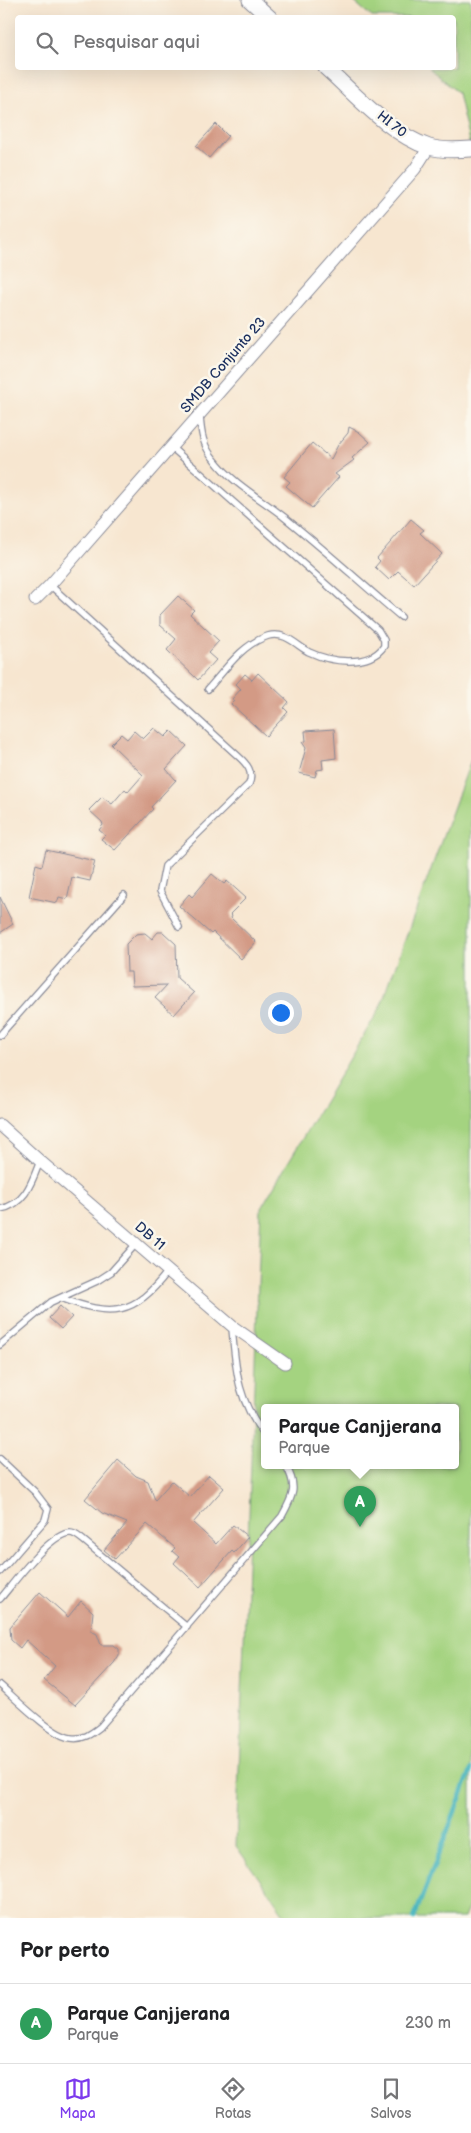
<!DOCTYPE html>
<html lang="pt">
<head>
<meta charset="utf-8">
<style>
  body { margin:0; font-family:"Balsamiq Sans",sans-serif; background:#f6f6f6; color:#202124 }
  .you { position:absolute; left:280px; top:1012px; width:18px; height:18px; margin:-12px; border:4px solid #fff; border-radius:50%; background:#1a73e8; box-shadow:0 0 0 8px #1a73e833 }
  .badge { display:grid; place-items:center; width:32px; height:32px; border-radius:50%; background:#7c3aed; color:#fff; font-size:16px; font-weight:700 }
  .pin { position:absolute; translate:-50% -41px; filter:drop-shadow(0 1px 2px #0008) }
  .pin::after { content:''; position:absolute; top:26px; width:18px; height:15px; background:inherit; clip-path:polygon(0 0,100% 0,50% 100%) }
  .popup { position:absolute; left:261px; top:1404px; width:198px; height:65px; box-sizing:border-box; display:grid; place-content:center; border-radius:5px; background:#fff; filter:drop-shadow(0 1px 4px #0005); font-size:16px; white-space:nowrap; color:#757577 }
  .popup b { font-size:19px; color:#202124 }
  .popup::after { content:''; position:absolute; left:50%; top:100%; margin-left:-10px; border:10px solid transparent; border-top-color:#fff }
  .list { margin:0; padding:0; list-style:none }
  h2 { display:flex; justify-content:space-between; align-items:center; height:65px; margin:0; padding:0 20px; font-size:21px }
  h2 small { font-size:16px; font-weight:400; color:#757577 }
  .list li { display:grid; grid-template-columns:32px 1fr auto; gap:15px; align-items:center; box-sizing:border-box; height:80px; padding:0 20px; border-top:1px solid #e0e0e0 }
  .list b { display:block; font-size:19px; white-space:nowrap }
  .list p { margin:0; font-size:16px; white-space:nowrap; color:#757577 }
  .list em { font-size:16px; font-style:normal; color:#757577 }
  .icon { flex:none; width:28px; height:28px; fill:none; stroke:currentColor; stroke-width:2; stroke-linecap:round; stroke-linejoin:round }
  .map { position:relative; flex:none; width:471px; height:1918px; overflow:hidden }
  .search { position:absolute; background:#fff; box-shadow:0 5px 20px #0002; left:15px; right:15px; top:15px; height:55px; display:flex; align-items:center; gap:12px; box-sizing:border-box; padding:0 18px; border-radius:5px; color:#757577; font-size:19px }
  .sheet { height:145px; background:#fff }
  nav { display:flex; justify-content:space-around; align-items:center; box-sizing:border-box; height:70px; border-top:1px solid #e0e0e0; background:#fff; font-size:14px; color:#757577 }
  nav a { display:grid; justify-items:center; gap:2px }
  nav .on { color:#7c3aed }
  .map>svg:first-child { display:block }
  .green { fill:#a4d380; stroke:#60816f; fill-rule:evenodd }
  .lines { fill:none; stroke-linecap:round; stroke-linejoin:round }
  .stream { stroke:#45b4bd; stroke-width:4.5 }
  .building { fill:#d39a85 }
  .service-casing { stroke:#898a97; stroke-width:8 }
  .minor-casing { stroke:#898a97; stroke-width:13 }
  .tertiary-casing { stroke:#898a97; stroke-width:17 }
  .service { stroke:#fff; stroke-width:5.5 }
  .minor { stroke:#fff; stroke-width:11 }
  .tertiary { stroke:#fff; stroke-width:15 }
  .labels { text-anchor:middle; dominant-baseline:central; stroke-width:5; stroke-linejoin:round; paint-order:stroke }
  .street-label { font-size:14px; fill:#1b2f5e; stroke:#fbf7ec }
</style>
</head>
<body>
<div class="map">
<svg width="471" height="1918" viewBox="0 0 471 1918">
  <rect width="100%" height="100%" fill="#fbf7ec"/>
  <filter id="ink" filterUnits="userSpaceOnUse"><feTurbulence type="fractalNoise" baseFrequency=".02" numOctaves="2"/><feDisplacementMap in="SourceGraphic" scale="10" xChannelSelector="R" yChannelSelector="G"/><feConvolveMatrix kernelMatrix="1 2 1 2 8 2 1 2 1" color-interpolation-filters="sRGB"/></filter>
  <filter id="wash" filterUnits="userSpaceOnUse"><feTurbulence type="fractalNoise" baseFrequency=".0096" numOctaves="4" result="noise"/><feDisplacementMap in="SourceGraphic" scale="20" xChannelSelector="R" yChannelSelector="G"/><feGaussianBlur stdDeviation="1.12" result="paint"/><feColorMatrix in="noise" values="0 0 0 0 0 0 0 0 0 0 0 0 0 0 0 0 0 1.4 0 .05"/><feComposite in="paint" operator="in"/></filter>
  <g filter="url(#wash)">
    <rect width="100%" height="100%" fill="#f7e6d0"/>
    <path class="green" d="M352,0h119v151l-13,-58 -29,-25h25v-50l-82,-1z
      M471,760v1141l-7,17h-177l-51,-72 25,-638 119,-200zM265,1408h190v58h-190z"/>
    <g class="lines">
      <path class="stream" d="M414,1918l57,-148"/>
    </g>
    <g id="blocks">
      <path class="building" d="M216,124l12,12 -19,22 -13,-12z
        M349,427l10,5 11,10 -18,16 2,2 -19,14 4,3 -27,31 -26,-22 4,-4 -6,-5 28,-34 19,16 7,-14 10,-12z
        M411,519l13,11 -4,3 22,21 -28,31 -16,-14 -9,9 -14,-13 5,-6 -3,-3z
        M178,596l16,14 -4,4 29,27 -11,12 8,7 -18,20 -31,-30 9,-11 -16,-14v-10z
        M258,673l31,29 -5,6 4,4 -22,24 -35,-32 4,-4 -3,-1 9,-10 -5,-5 9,-10 7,6z
        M154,728l11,9 6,-6 16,15 -21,23 10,11 -25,27 2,2 -38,41 -14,-11 4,-4 -6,-5 4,-5 -1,-3 -13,-12 13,-13 10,7 13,-15 3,3 15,-17 -32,-31 10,-10 6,5 7,-8 9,8z
        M334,729l2,29 -14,2 1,9 -6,1 -2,7 -16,-4 7,-25 -4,-6 4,-1 -1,-10z
        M46,850l49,11 -5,20 -18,-4 -5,22 -8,-2 -2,6 -28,-6 7,-33 6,2z
        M212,874l12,10 3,-3 19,17 -16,16 2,2 -1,2 25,24 -15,17 -28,-27 -2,2 -32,-28 10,-12 3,3z
        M0,897l13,27 -13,9z
        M158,932h5l13,12 1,34 17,15 -20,22 -19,-17 12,-13 -35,1 -1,-14h-4l-1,-28 10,-10 9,-1 7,6z
        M60,1306l12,11 -11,12 -12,-11z
        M118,1460l18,16 12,5 7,19 17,-19 18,16 19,-22 15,13 -31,35 23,21 17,-19 15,12 -14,16 -2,-2 -32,36 -26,-24 5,-6 -7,-6 3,-3 -28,-24 -32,35 -11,-9 23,-27 -25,-10 -17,-14z
        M40,1592l28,25 13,-16 12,11 -2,19 6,3 4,11h13l5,4v6l-5,8 -39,42 -31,-25 11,-14 -29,-26 -6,8 -9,-8 -1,-13z"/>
    </g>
  </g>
  <g filter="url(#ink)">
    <use href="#blocks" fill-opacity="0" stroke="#898a97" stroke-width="1"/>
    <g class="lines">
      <defs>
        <path id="service" d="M200,416c1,17 3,30 14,43 19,25 46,39 70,58 40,32 78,67 117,100
          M171,447l207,183 6,10v6c-15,22 -54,16 -75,6 -13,-7 -24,-21 -41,-16 -26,8 -43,34 -60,53
          M50,585l188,171c9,8 16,16 11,28l-84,82 -5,25 19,36
          M0,1035l124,-140
          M0,1209c25,-4 32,-27 40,-48
          M61,1298c51,19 73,18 107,-27
          M232,1328c4,44 5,71 33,108
          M0,1345l51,-43 46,-21 14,-9 25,-28
          M0,1459l35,33 13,17 -3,11 -45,52
          M0,1599c13,-15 50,-66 70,-66 5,0 9,4 13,7l104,87
          M0,1685c15,13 52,51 71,53 12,2 20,-4 29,-11l182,-211c11,-20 16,-29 4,-50"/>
        <path id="minor" d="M35,600l15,-15 365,-416 14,-22
          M0,1125l40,36 192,165 53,37"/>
        <path id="tertiary" d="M250,0l20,18
          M326,68c29,26 65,67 103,79 13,4 29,3 42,2"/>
      </defs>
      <use href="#service" class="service-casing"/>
      <use href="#minor" class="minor-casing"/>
      <use href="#tertiary" class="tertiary-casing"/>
      <use href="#service" class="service"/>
      <use href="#minor" class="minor"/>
      <use href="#tertiary" class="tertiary"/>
    </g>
  </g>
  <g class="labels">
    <g class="street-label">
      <text transform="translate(392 124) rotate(38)">HI 70</text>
      <text transform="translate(223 365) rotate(-49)">SMDB Conjunto 23</text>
      <text transform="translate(150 1236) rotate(41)">DB 11</text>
    </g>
  </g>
</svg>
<div class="you"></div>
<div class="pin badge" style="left:360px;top:1527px;background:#2e9e5b">A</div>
<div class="popup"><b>Parque Canjjerana</b>Parque</div>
<div class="search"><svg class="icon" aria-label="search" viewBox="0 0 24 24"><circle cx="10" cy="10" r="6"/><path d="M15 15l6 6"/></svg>Pesquisar aqui</div>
</div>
<section class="sheet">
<h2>Por perto<small></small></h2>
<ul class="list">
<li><span class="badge" style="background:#2e9e5b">A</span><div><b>Parque Canjjerana</b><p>Parque</p></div><em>230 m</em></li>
</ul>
</section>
<nav>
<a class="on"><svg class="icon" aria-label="map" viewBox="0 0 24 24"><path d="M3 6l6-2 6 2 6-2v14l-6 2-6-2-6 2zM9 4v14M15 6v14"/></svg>Mapa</a>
<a><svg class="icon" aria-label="directions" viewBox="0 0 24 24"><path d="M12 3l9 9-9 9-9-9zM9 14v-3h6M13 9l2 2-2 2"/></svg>Rotas</a>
<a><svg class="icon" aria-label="saved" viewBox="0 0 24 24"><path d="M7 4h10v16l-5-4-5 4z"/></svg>Salvos</a>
</nav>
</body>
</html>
